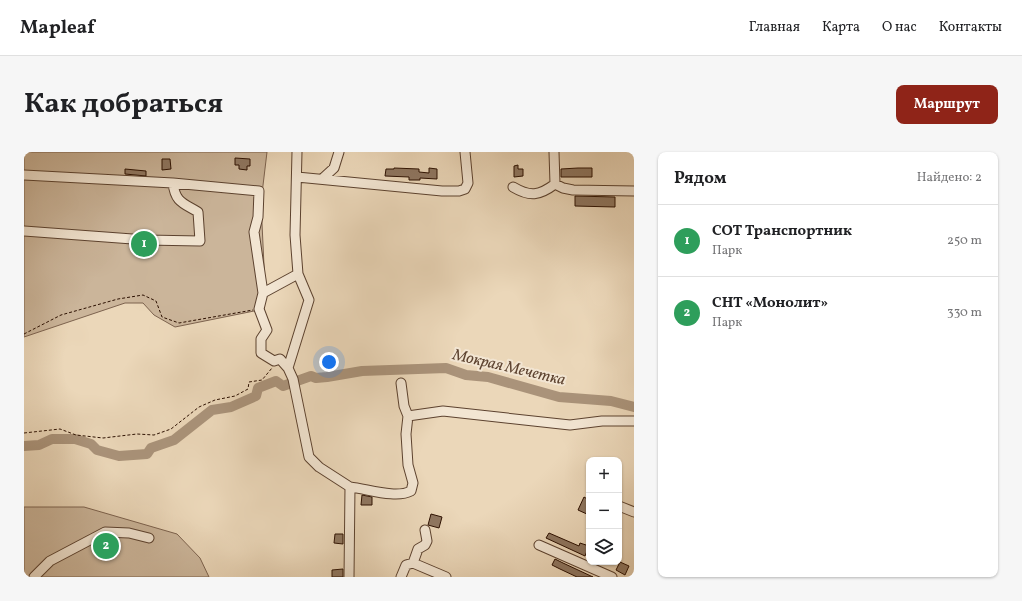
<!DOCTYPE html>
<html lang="ru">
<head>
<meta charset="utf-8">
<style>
  body { margin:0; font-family:Vollkorn,serif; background:#f6f6f6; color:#202124 }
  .controls { position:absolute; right:12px; bottom:12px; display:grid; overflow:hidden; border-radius:8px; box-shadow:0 1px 3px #0004 }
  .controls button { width:36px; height:36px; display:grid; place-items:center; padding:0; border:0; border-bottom:1px solid #e0e0e0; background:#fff; color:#202124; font:20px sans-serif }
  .you { position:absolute; left:305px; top:210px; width:14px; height:14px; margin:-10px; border:3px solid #fff; border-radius:50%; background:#1a73e8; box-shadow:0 0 0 6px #1a73e833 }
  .badge { display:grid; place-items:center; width:26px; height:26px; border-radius:50%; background:#8f2418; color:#fff; font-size:13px; font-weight:700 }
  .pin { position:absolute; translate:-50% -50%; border:2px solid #fff; box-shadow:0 1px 4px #0006 }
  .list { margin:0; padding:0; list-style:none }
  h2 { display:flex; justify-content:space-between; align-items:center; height:52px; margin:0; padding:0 16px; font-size:17px }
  h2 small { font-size:13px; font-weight:400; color:#757577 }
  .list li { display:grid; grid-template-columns:26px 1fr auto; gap:12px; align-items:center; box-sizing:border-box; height:72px; padding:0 16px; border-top:1px solid #e0e0e0 }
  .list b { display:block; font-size:15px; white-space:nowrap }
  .list p { margin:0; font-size:13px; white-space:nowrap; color:#757577 }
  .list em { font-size:13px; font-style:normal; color:#757577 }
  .icon { flex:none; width:22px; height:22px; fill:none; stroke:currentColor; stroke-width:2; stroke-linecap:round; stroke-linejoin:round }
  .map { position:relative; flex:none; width:610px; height:425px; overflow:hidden; border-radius:8px }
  header { display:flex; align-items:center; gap:24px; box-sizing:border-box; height:56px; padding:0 20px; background:#fff; border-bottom:1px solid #e0e0e0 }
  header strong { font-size:19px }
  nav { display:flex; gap:22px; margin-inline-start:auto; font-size:14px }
  .intro { display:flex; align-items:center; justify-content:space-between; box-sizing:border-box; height:96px; padding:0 24px }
  h1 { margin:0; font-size:28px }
  .button { padding:10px 18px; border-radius:8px; background:#8f2418; color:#fff; font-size:14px; font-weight:700 }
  main { display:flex; gap:24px; padding:0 24px }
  aside { flex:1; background:#fff; border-radius:8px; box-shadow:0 1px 3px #0004 }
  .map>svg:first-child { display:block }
  .green { fill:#cbb59a; stroke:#7c624e }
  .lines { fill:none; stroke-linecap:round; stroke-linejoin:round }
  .river { stroke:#aa937a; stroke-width:10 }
  .building { fill:#8f7761; stroke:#2c1001 }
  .minor-casing { stroke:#5c422f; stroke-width:11 }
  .path { stroke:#2c1001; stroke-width:1; stroke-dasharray:3 2; stroke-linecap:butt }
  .minor { stroke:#f2e5d2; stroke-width:9 }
  .labels { text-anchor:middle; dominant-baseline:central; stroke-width:4; stroke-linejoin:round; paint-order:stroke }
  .water-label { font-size:16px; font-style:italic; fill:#5e4431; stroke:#f2e5d2 }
</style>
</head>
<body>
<header>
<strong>Mapleaf</strong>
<nav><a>Главная</a><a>Карта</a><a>О нас</a><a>Контакты</a></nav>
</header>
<div class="intro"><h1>Как добраться</h1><a class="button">Маршрут</a></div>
<main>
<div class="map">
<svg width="610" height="425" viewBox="0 0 610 425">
  <rect width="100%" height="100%" fill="#ebd7b9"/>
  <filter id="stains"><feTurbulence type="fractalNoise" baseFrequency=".005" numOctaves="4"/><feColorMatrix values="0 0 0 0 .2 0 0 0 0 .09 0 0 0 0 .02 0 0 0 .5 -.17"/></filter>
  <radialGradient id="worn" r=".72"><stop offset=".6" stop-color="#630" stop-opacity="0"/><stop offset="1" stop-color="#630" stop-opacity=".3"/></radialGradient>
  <path class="green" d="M0,0h243l-6,50 4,85 -1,22 -89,18 -21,-12 -11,-12h-18l-101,34z
    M0,355h60l93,27 23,24 9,19h-185z"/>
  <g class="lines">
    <path class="river" d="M0,294l15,-1 13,-6h23l16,5 6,6 22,6 28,-2 4,-6 23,-8 38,-30 19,-3 25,-11 2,-8 18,-7 7,5 28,-10 5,2 11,-1 35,-6 84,-3 20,7 22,2 71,20 52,4 23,6"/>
  </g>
  <path class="building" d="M211,6l15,1v7h-3v4l-8,-1v-4h-4z
    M138,7h8l1,10 -9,1z
    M494,13v4h5v7l-9,1v-11z
    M370,16l25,1v3l10,1v-5l8,1v10l-17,-1v2h-11v-3l-24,-1 1,-7h8z
    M554,16h14v9h-31v-8z
    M101,17l21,2v5l-21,-2z
    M551,44l40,1v10l-40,-1z
    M338,343l10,2v8h-11z
    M560,345l5,3v15l-11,-5z
    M407,362l11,3 -3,11 -11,-3z
    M525,381l30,13 1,-3 9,3 -4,10 -39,-18z
    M311,382h8v10l-9,-1z
    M531,407l8,4 30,14h-16l-17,-8 -8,-4z
    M596,410l9,4 -4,9 -9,-5z
    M319,417v8h-11v-7z"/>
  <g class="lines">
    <defs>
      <path id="minor" d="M530,0l1,32
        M0,23l149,8 86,8 -1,26 -4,15 9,61
        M273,25l145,14h17l6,-2 3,-6 -3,-31
        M298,27l12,-11 5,-16
        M489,35c17,10 26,9 42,-3l8,4 10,2 61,1
        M0,79l122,9 54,1 -2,-29c-15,-9 -23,-10 -25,-29
        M274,122l-35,19 -4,16 8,21 -6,9v14l13,8 6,-2 8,9 5,11 16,78 10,10 31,20 -1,90
        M264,216l21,-68 -11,-26 -3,-39 2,-83
        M384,264l35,-5 127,14 32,-4h32
        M326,335c18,2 46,12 61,4l2,-8 -5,-18 -2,-31 2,-18 -4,-10 -3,-23
        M595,354l15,6
        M515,393l73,32
        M389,411l33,14
        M10,425l16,-16 55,-29 24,1 20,5
        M377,425l5,-12 7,-2 5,-14 7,-4 2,-4 -2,-11"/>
    </defs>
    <use href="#minor" class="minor-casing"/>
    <path class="path" d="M0,182l37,-19 57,-16 25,-4 13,6 6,16 17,6 74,-13
      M0,281l36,-4 16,6 27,3 34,-4 17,1 17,-6 28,-22 16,-7 20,-4 13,-7 1,-7 13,-2 10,-12"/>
    <use href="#minor" class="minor"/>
  </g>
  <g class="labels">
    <g class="water-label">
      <text transform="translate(485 216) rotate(13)">Мокрая Мечетка</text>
    </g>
  </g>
  <rect width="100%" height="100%" filter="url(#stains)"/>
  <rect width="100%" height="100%" fill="url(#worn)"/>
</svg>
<div class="controls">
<button>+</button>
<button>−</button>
<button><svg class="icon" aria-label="layers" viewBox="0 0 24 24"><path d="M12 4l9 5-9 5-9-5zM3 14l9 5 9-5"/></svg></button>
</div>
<div class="you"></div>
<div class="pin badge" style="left:120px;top:92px;background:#2e9e5b">1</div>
<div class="pin badge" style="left:82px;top:394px;background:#2e9e5b">2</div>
</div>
<aside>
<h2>Рядом<small>Найдено: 2</small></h2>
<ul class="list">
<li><span class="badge" style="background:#2e9e5b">1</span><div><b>СОТ Транспортник</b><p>Парк</p></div><em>250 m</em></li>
<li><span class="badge" style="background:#2e9e5b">2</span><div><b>СНТ «Монолит»</b><p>Парк</p></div><em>330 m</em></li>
</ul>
</aside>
</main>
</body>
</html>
